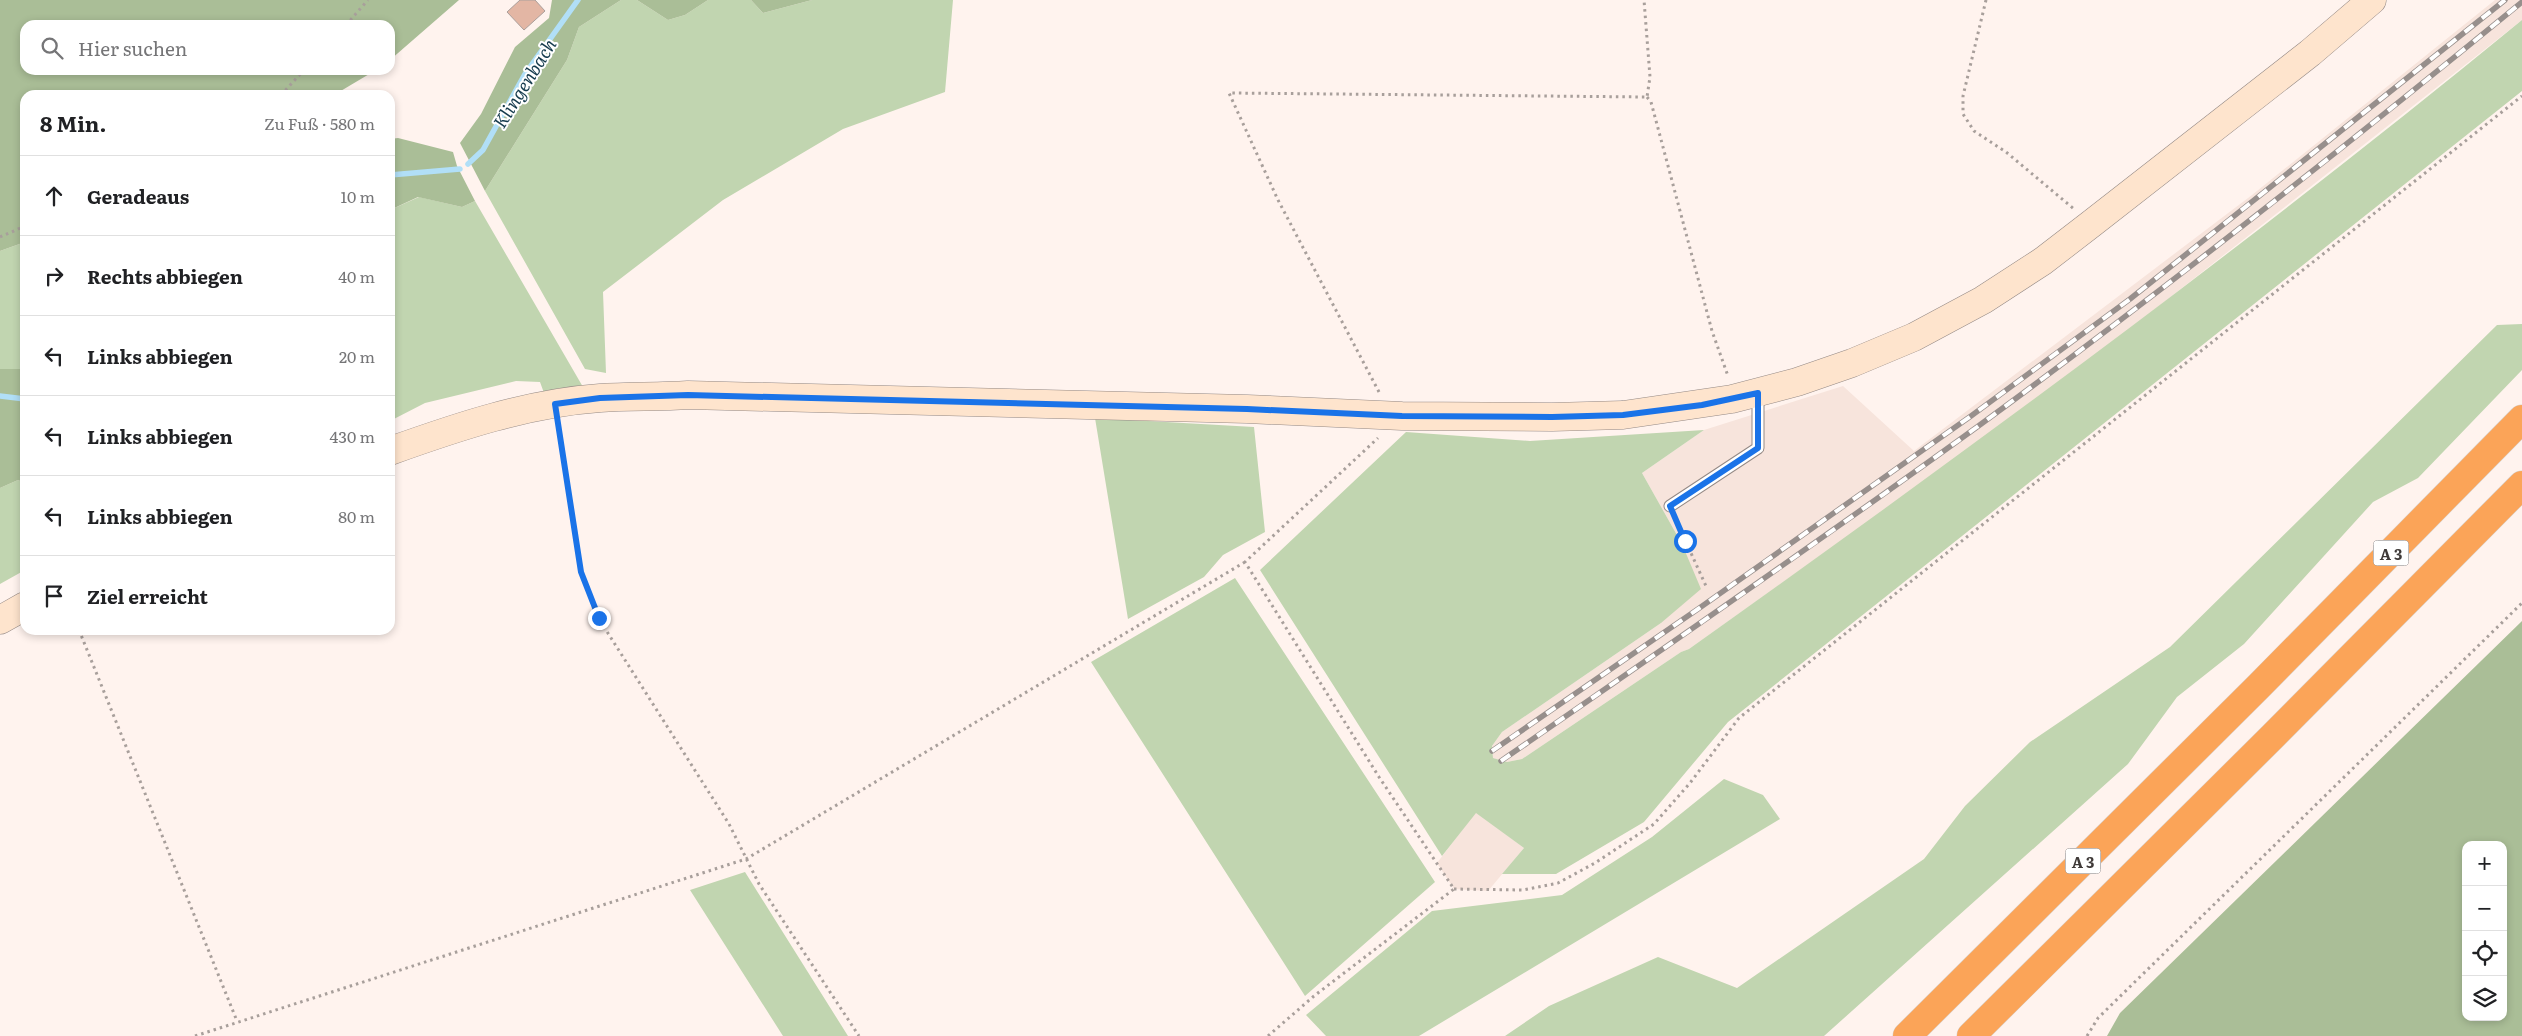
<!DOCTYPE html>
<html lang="de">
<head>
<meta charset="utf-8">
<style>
  body { margin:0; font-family:Literata,serif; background:#f6f6f6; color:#202124 }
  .controls { position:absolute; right:15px; bottom:15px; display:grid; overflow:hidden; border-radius:10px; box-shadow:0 2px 8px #0003 }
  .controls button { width:45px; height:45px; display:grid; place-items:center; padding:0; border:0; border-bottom:1px solid #e0e0e0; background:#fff; color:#202124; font:25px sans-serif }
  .stop { position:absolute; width:15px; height:15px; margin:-11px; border:4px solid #1a73e8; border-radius:50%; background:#fff }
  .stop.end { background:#1a73e8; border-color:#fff; box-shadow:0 1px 5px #0008 }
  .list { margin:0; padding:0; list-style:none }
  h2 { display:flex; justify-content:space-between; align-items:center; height:65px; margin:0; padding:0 20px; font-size:21px }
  h2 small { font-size:16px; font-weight:400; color:#757577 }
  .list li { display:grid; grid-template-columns:32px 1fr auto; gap:15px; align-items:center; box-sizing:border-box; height:80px; padding:0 20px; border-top:1px solid #e0e0e0 }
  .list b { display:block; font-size:19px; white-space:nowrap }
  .list em { font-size:16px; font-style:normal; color:#757577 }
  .icon { flex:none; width:28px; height:28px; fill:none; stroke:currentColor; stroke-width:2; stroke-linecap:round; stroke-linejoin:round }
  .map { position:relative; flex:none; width:2522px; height:1036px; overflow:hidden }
  .search { position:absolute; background:#fff; box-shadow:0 2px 8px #0003; left:20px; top:20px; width:375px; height:55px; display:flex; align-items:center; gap:12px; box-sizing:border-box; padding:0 18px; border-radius:15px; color:#757577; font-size:19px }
  .panel { position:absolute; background:#fff; box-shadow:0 2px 8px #0003; left:20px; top:90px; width:375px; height:545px; border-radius:15px }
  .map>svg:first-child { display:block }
  .built { fill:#f7e4dc }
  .green { fill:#c1d5b0 }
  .forest { fill:#aabe97; fill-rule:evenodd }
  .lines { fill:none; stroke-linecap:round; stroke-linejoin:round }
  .stream { stroke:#b1dff7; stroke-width:5.5 }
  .building { fill:#e3b6a4; stroke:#aa9f9b }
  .service-casing { stroke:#948985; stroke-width:13 }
  .secondary-casing { stroke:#948985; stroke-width:29 }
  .motorway-casing { stroke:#d5d4d3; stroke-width:29 }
  .path { stroke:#a89f9b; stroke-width:3; stroke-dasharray:2.5 4; stroke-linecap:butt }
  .service { stroke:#fff; stroke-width:11 }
  .secondary { stroke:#fee4cd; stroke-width:28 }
  .motorway { stroke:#fba458; stroke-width:28 }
  .rail-casing { stroke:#978f8c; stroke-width:5.5 }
  .rail { stroke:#fff; stroke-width:4; stroke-dasharray:11; stroke-linecap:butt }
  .route { stroke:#1a73e8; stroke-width:6 }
  .labels { text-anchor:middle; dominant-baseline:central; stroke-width:4; stroke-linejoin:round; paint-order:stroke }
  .shield { fill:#fff; stroke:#797574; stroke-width:1 }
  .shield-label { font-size:15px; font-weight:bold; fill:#3f3a38 }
  .water-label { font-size:18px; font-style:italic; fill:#153b4d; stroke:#fff }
</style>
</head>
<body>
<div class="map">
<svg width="2522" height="1036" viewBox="0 0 2522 1036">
  <rect width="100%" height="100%" fill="#fff3ee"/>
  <path class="built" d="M2495,0h27v20l-401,316 -192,143 -240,170 -8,3 -159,107 -15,3 -14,-4 -1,-12 10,-14 159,-109 21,-79 -40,-71 62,-43 139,-44 71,65 338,-256z
    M1476,812l48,36 -36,43 -34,-2 -17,-26z"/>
  <path class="green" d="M621,0h16l31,20 17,-5 23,-15h43l12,13 49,-13h141l-8,92 -102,37 -120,71 -120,92 3,81 -21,-4 -100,-178 82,-131 12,-33z
    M2522,20v71l-794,631 -84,100 -88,52h-54l22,-26 -48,-35 -34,43 -182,-286 146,-138 124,9 174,-11 -62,43 40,71 19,45 -40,34 -159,109 -10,14 1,12 14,4 15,-3 159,-107 8,-3c284,-202 564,-408 833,-629z
    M419,197l43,10 13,-6 108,186 -39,6 -4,-11 -24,-1 -91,22 -35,18v-211z
    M25,242v127h-25v-118z
    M2522,324v46l-104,108 -45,24 -129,142 -67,53 -49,67 -304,272h-319l44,-30 109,-49 79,31 187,-129 41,-53 65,-64 140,-95 327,-322z
    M1095,418l159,9 11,105 -42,23 -19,22 -76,42z
    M18,480l7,3v87l-25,14v-96z
    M1235,578l200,304 -130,114 -214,-334z
    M1724,779l39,16 17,24 -361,217h-93l-20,-21 126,-104 130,-16 90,-58z
    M745,872l103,164h-65l-93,-146z"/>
  <path class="forest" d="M0,0h459l-69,60v-35h-365v45h351l-42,25h-309v147l-25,9z
    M552,0h69l-42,27 -12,33 -82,131 -25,-48 21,-29 34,-67 34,-29z
    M637,0h71l-23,15 -17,5z
    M751,0h61l-49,13z
    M398,138l55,14 4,14 18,35 -13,6 -44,-10 -28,13v-71z
    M0,369h25v114l-7,-3 -18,8z
    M2522,621v415h-415l13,-23zM2466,845h37v172h-37z"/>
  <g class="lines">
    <path class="stream" d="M468,164l15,-14 42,-76 53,-74
      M390,175l70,-6
      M0,396l25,3"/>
  </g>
  <path class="building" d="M520,0h15l10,11 -21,19 -17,-18z"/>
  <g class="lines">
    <defs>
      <path id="service" d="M1670,506l88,-58v-55"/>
      <path id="secondary" d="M390,451c67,-24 138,-48 210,-53 29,-2 59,-1 88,-3l559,14 155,7 150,1 71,-2 109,-16 65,-17 55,-19 62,-26 69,-37 60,-39 48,-37 219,-171 62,-53
        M0,620l25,-14"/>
      <path id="motorway" d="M1907,1036l352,-350 263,-267
        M1971,1036l302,-300 249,-251"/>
    </defs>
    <use href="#service" class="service-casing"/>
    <use href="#secondary" class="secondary-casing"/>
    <use href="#motorway" class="motorway-casing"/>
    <path class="path" d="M1986,0l-23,96v18l11,17 32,21 68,57
      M346,25l22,-25
      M281,95l23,-25
      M1647,97l4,5 61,229 16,45
      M0,237l25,-11
      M1379,392l-101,-192 -49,-107 418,4 3,-20 -6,-77
      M558,425l23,147 18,47 130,205 30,60 100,152
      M1675,518l31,68
      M79,630l158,391
      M1454,889l69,1 35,-7 37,-20 59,-39 36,-41 49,-65 783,-622
      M195,1036l551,-177 499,-297
      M1268,1036l46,-40 140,-107 -75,-112 -134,-215 133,-124
      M2087,1036l11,-18 424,-415"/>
    <use href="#service" class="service"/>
    <use href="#secondary" class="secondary"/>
    <use href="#motorway" class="motorway"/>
    <defs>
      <path id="rail" d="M1492,751l206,-142 273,-193 159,-117 375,-299
        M1501,761c159,-110 319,-220 476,-334 186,-136 367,-279 545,-425"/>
    </defs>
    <use href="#rail" class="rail-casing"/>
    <use href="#rail" class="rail"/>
  </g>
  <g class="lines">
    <path class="route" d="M599,618l-18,-46 -26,-168 45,-6 88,-3 559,14 155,7 150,1 71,-2 79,-10 56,-12v55l-88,58 15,35"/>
  </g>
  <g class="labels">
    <g class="shield">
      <rect x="2373.5" y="540.5" width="35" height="25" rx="4"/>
      <rect x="2065.5" y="848.5" width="35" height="25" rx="4"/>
    </g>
    <g class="shield-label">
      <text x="2391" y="553">A 3</text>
      <text x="2083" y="861">A 3</text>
    </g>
    <g class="water-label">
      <text transform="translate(524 83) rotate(-58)">Klingenbach</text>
    </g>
  </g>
</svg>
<div class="controls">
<button>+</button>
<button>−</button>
<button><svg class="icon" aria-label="locate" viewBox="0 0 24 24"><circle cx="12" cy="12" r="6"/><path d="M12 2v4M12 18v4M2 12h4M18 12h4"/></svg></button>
<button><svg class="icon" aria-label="layers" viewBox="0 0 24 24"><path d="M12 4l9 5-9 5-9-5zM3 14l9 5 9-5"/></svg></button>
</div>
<div class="stop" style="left:1685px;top:541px"></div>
<div class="stop end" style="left:599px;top:618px"></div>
<div class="search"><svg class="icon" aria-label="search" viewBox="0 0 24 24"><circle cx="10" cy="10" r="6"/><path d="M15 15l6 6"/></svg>Hier suchen</div>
<section class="panel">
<h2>8 Min.<small>Zu Fuß · 580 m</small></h2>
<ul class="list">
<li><svg class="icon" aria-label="ahead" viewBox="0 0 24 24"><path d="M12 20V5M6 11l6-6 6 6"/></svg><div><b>Geradeaus</b></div><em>10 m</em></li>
<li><svg class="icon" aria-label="right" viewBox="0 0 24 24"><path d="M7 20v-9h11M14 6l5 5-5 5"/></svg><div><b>Rechts abbiegen</b></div><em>40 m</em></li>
<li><svg class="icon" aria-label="left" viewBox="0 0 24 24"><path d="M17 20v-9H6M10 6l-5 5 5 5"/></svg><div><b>Links abbiegen</b></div><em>20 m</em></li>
<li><svg class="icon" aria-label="left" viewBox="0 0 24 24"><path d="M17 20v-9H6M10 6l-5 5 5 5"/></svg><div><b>Links abbiegen</b></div><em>430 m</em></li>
<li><svg class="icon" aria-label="left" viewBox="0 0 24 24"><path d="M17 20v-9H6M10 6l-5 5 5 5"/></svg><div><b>Links abbiegen</b></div><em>80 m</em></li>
<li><svg class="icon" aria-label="arrive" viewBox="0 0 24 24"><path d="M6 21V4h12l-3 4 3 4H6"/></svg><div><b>Ziel erreicht</b></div></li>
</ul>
</section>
</div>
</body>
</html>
